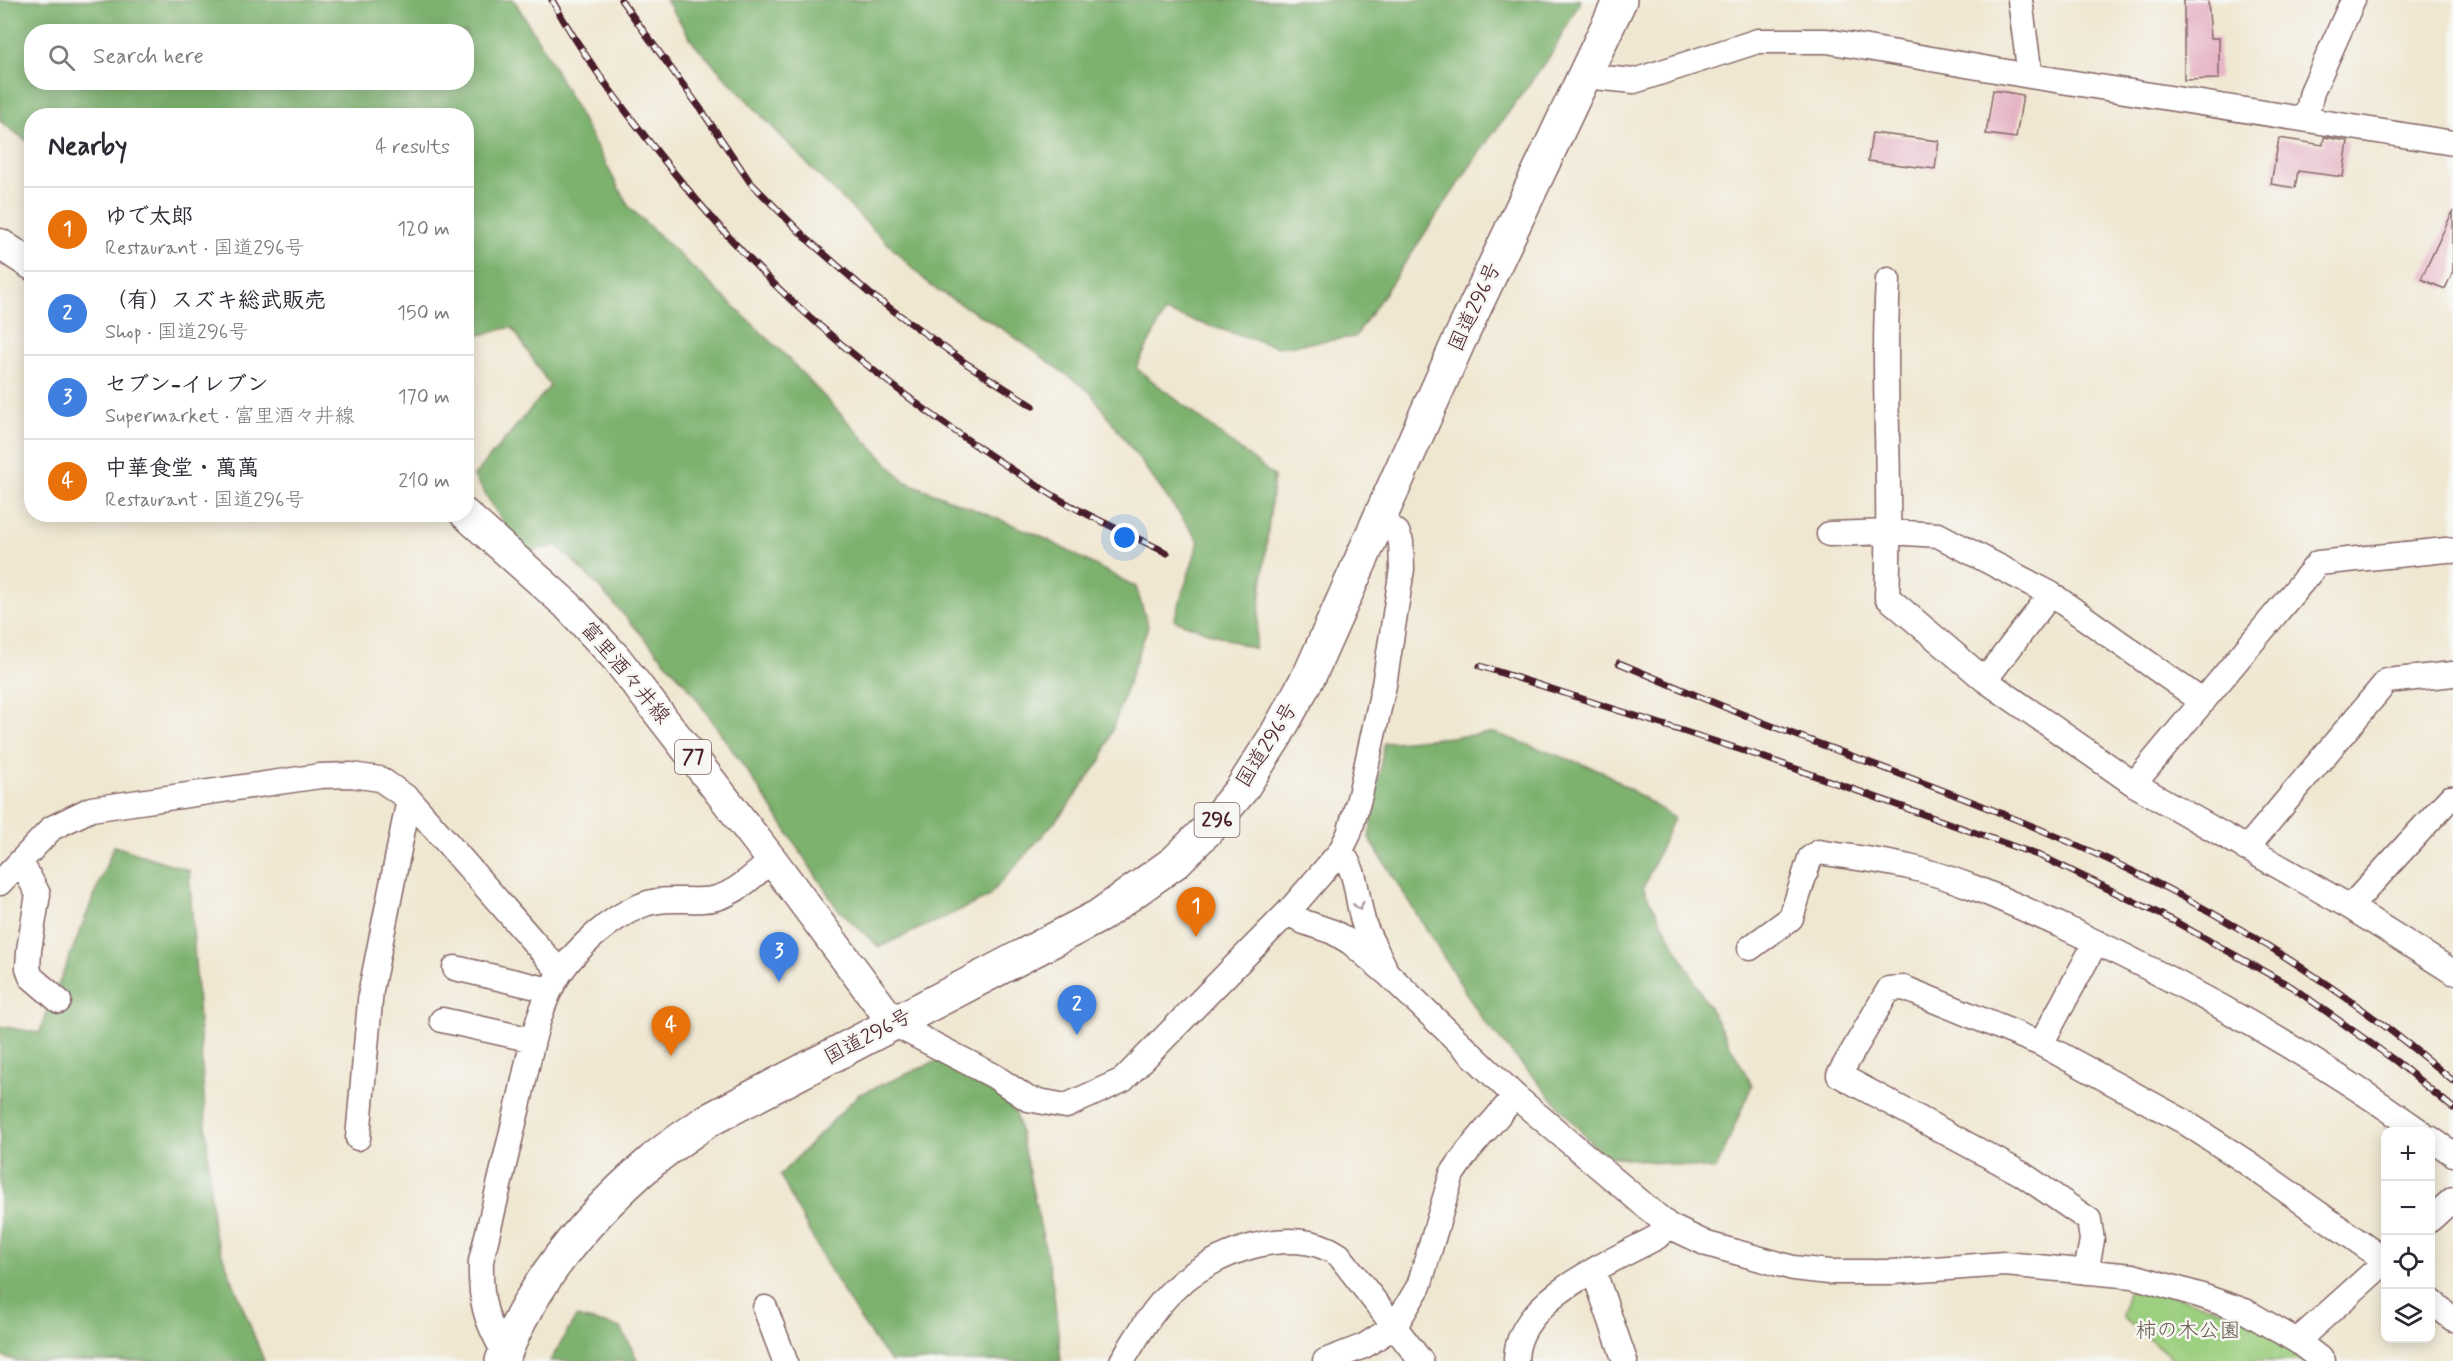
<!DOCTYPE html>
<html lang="en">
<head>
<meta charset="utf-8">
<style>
  body { margin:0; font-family:Mynerve,"Klee One",sans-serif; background:#f2f2f3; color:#2b2b33 }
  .controls { position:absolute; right:18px; bottom:18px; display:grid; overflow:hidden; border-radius:12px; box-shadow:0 3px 15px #0003 }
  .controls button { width:54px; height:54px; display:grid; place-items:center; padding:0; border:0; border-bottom:2px solid #e1e1e2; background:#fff; color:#2b2b33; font:30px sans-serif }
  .you { position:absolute; left:1125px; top:538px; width:21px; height:21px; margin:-15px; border:4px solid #fff; border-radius:50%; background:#1a73e8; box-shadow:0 0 0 9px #1a73e833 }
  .badge { display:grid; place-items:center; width:39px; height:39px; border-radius:50%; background:#1f6fb2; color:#fff; font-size:20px; font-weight:700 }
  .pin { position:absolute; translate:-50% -50px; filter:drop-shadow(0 2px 3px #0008) }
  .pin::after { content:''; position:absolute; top:32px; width:21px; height:18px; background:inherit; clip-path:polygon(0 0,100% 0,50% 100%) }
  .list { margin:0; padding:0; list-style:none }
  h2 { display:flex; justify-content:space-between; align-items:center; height:78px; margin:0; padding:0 24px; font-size:26px }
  h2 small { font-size:20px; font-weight:400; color:#7c7c81 }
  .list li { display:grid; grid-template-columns:39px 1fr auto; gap:18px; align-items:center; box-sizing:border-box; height:84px; padding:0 24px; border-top:2px solid #e1e1e2 }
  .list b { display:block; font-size:22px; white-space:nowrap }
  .list p { margin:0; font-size:20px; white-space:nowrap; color:#7c7c81 }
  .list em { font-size:20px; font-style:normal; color:#7c7c81 }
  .icon { flex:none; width:33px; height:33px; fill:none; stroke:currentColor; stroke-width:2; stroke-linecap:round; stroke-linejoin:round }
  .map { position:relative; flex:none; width:2453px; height:1361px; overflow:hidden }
  .search { position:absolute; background:#fff; box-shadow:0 3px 15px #0003; left:24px; top:24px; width:450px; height:66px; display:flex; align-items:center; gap:15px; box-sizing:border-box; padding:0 21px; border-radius:24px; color:#7c7c81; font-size:22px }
  .panel { position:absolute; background:#fff; box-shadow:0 3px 15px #0003; left:24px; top:108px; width:450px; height:414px; border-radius:24px }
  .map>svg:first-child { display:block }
  .green { fill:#9ccf7f; stroke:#737755; stroke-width:1.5 }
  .forest { fill:#7db26e; stroke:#64684c; stroke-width:1.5; fill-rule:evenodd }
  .building { fill:#e6b3c5 }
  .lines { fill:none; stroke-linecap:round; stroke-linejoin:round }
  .minor-casing { stroke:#846565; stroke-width:27 }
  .major-casing { stroke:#846565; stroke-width:33 }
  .highway-casing { stroke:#846565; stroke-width:36 }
  .minor { stroke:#fff; stroke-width:24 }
  .major { stroke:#fff; stroke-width:30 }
  .highway { stroke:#fff; stroke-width:33 }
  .rail-casing { stroke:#4a1f2b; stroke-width:7 }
  .rail { stroke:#f6f6f2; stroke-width:4.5; stroke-dasharray:14; stroke-linecap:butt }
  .oneway { stroke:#ae9aa0 }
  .labels { text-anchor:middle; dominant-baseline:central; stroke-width:5; stroke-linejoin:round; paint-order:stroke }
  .shield { fill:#f6f6f2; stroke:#7e6067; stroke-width:1.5 }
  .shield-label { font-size:20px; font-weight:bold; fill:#4a1f2b }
  .street-label { font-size:21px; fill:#4a1f2b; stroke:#f6f6f2 }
  .park-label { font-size:21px; fill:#635444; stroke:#f6f6f2 }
</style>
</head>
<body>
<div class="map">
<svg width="2453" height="1361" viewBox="0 0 2453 1361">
  <rect width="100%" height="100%" fill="#f6f6f2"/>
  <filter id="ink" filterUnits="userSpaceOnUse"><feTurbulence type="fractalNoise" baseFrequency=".0167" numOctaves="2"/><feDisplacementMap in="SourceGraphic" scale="12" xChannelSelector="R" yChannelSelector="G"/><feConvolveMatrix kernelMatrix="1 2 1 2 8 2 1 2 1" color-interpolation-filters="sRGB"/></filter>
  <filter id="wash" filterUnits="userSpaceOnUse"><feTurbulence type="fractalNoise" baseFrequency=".008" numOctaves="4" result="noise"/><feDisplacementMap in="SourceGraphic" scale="24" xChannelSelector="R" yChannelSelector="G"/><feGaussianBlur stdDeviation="1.35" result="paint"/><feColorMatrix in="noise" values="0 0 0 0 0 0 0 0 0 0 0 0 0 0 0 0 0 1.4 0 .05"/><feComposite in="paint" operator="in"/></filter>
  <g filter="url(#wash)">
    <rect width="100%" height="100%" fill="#f0e7d1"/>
    <path class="green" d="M2130,1282l114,35 68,44h-136l-54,-44z"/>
    <path class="forest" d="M0,0h514l35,58 80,149 152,144 123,130 134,54 98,52 12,39 -46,133 -38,52 -77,87 -108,49 -42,-39 -75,-115 -72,-104 -92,-103 -41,-41 -35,8 -48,-77 76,-90 -38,-59 -45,11 -1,-222h-434l-1,28 -31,-23zM32,32h434v50h-434z
      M666,0h915l-29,53 -71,97 -126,187 -77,10 -113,-35 -29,56 138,108 -19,173 -81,-29 25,-79 -109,-149 -84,-61 -74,-44 -119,-117 -118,-125z
      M1495,733l107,38 72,47 -31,70 109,197 -36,85 -114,-15 -119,-135 -114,-182 15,-95z
      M114,846l75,24 24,361 51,130h-248l-16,-6v-329l39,7z
      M939,1060l45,20 32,33 37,172 8,76h-171c-45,-58 -77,-121 -110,-186l78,-80z
      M576,1317l45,11 17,33h-88z"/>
    <g id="blocks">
      <path class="building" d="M2184,0h24l3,38h8v41l-35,1z
        M1993,90l30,5 -7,43 -30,-4z
        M1872,133l67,8 -4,28 -67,-8z
        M2324,137l24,4 -5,36 -45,-6 -3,17 -24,-4 8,-46 44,7z
        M2453,211v60l-8,18 -24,-10z"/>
    </g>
  </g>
  <g filter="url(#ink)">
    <use href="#blocks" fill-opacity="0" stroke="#846565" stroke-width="1.5"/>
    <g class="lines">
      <defs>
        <path id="minor" d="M2020,0l10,76
          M1584,76l50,5 124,-40h69l203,35 423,67
          M2306,119l6,-27 41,-92
          M1888,280c-6,106 4,211 -1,317l98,83 149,104 216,123 103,65
          M1829,534l61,-2 48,3 113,59 152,108
          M1985,680l66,-86
          M2134,784l184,-221 128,-13 7,1
          M2246,849l141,-168 66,-7
          M1340,852c19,18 16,52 25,75 5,13 13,26 19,39
          M21,862l17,32 -9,56 -1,18 3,9 28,24
          M0,883l52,-55 39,-19 229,-33 31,-1 29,4 29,20 151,173
          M2350,907l100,-109h3
          M1288,912l16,10 29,10 17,10 39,33 126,121 154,130 38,18 86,24 36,4h63l113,-8 128,12 66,19 46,16 52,30 26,20
          M1750,948l41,-30 19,-60 9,-6c30,5 61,8 90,15 53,12 103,37 153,59 125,58 246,126 359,206
          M455,968l95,22
          M442,1020l91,20
          M894,1024l100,52 34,23 38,7 57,-26 165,-168 52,-60 9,-18 11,-39 24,-110 18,-116 -1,-27 -4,-10 -17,-12
          M2041,1044l55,-102
          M358,1138l13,-148 38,-191
          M2430,1138l23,16
          M2430,1220l23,-21
          M1594,1272l31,89
          M2086,1272l6,-32 -3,-20 -67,-46 -183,-99 50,-86 15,-1 137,56 142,77 57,37 146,103 -89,80
          M2430,1300l23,19
          M765,1308l20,53
          M505,1354c-20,-34 -25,-53 -24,-93 13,-54 26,-109 39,-163 9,-39 17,-92 40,-125 18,-26 50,-55 80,-67 20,-9 41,-5 63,-6 27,0 49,-23 69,-40
          M1122,1361c15,-24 30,-51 51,-71 38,-37 119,-68 166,-35l82,106
          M1325,1361l39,-15 31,-20 24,-40 33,-112 16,-23 47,-55
          M1516,1361c-1,-62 96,-99 141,-124l12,-11"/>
        <path id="major" d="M0,244l32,21
          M465,514l102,91 49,53 156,202 122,164"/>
        <path id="highway" d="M502,1361c29,-78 87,-146 150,-200 17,-15 37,-27 55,-40l392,-205 76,-54 35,-35 31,-37 34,-53 36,-65 147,-329 162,-343"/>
      </defs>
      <use href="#minor" class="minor-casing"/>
      <use href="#major" class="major-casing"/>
      <use href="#highway" class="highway-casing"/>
      <use href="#minor" class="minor"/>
      <use href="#major" class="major"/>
      <use href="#highway" class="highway"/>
      <defs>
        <path id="rail" d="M552,0c29,53 66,102 103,149 41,52 88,107 137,152 80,73 169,138 262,195 36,22 76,38 113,57
          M621,0l79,108 50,74 57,57 62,54 98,71 66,42
          M1619,663c51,21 101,43 153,63 139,53 281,101 413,172 95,51 186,113 268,183
          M1480,666l274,88 289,103 131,64 118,66 105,75 56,46"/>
      </defs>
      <use href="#rail" class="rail-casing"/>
      <use href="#rail" class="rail"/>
    </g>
    <defs><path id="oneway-chevron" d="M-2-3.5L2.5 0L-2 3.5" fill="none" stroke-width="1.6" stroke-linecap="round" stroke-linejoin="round" transform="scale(1.5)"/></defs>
    <use class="oneway" href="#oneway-chevron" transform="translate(1359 906) rotate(77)"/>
  </g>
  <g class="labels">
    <g class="shield">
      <rect x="675" y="740" width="36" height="34" rx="4.5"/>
      <rect x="1194.5" y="803" width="45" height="34" rx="4.5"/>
    </g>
    <g class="shield-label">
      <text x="693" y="757">77</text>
      <text x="1217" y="820">296</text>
    </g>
    <g class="street-label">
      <text transform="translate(1475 307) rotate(-65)">国道296号</text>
      <text transform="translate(625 673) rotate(50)">富里酒々井線</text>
      <text transform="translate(1267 745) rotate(-58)">国道296号</text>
      <text transform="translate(868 1037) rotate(-28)">国道296号</text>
    </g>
    <g class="park-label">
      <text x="2188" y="1331">柿の木公園</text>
    </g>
  </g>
</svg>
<div class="controls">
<button>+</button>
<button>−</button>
<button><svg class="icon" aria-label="locate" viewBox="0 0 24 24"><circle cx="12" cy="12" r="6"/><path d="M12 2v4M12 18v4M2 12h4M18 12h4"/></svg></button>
<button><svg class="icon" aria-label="layers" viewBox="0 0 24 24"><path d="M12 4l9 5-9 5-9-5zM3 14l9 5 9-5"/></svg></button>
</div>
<div class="you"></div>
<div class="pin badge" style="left:1196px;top:937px;background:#e8710a">1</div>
<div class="pin badge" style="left:1077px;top:1035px;background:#3f7fe0">2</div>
<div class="pin badge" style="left:779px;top:982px;background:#3f7fe0">3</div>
<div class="pin badge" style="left:671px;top:1056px;background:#e8710a">4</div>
<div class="search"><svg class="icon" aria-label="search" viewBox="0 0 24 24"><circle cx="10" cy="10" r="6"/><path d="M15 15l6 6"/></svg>Search here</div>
<section class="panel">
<h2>Nearby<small>4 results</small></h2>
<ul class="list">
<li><span class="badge" style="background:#e8710a">1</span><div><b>ゆで太郎</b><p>Restaurant · 国道296号</p></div><em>120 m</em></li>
<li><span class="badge" style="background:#3f7fe0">2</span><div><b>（有）スズキ総武販売</b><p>Shop · 国道296号</p></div><em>150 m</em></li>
<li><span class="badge" style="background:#3f7fe0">3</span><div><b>セブン-イレブン</b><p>Supermarket · 富里酒々井線</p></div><em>170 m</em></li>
<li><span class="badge" style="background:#e8710a">4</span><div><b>中華食堂・萬萬</b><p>Restaurant · 国道296号</p></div><em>210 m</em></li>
</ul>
</section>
</div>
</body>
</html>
